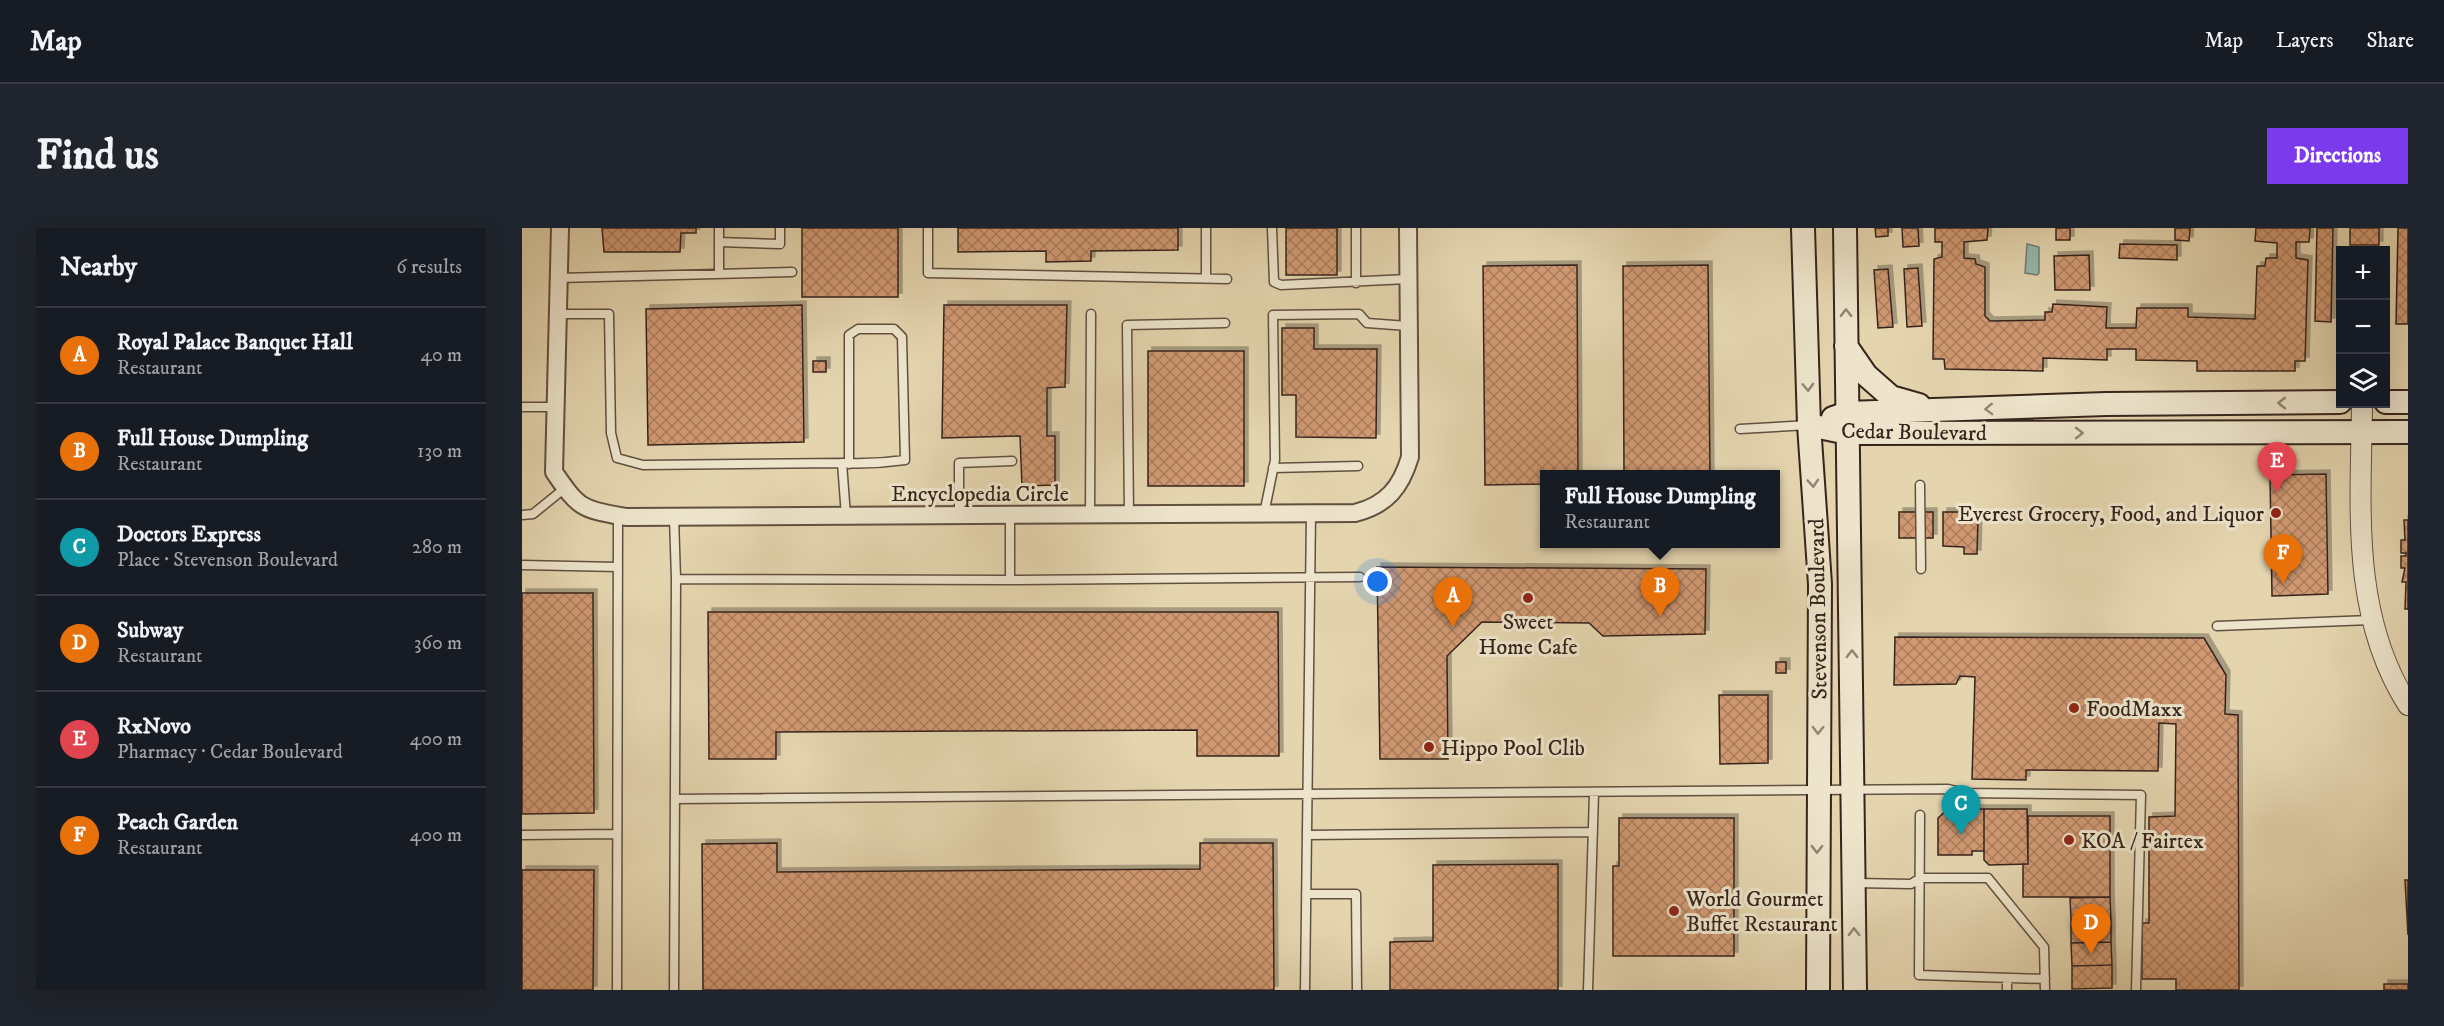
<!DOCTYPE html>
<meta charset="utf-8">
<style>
:root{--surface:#171b24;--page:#20242c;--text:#f1f3f6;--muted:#9ea1a6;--line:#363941;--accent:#7c3aed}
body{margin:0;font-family:"IM FELL DW Pica",serif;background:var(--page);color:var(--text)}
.controls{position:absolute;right:18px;top:18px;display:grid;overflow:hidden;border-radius:0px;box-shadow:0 6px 24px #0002}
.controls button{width:54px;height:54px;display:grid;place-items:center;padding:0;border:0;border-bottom:2px solid var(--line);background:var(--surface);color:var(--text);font:30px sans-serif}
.you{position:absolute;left:856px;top:354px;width:21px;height:21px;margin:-15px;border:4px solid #fff;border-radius:50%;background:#1a73e8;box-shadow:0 0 0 9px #1a73e833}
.badge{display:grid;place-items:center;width:39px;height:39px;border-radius:50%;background:var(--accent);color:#fff;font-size:20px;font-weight:700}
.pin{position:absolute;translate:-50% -50px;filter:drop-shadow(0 2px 3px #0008)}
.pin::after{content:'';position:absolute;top:32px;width:21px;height:18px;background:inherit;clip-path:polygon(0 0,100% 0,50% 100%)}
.popup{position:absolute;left:1018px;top:242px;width:240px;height:78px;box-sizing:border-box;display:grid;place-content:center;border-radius:0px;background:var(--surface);filter:drop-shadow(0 2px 4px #0005);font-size:20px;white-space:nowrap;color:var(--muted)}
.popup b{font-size:22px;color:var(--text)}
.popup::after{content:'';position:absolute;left:50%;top:100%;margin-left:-12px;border:12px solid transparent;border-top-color:var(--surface)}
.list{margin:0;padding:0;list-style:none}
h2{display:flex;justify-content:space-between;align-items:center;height:78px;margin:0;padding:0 24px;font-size:26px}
h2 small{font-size:20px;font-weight:400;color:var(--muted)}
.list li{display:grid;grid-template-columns:39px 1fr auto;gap:18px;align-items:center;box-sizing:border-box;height:96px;padding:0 24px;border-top:2px solid var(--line)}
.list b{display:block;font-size:22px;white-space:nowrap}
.list p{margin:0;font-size:20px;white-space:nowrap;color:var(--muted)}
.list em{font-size:20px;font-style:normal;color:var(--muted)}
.icon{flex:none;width:33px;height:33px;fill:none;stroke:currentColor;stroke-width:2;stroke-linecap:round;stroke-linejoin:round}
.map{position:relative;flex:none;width:1886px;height:762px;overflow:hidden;border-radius:0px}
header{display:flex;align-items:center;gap:36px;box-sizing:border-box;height:84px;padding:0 30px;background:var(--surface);border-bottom:2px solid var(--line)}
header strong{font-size:28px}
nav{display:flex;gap:33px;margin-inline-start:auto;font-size:21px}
.intro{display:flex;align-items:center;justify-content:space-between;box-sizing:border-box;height:144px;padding:0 36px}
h1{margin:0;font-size:42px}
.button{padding:15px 27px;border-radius:0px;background:var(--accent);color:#fff;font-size:21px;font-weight:700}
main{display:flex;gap:36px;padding:0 36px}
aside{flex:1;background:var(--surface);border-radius:0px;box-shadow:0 6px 24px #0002}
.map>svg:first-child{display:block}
</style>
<header>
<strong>Map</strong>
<nav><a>Map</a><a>Layers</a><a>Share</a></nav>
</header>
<div class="intro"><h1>Find us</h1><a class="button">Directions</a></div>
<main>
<aside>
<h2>Nearby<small>6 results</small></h2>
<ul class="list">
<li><span class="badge" style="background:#e8710a">A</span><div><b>Royal Palace Banquet Hall</b><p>Restaurant</p></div><em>40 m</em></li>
<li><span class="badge" style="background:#e8710a">B</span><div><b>Full House Dumpling</b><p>Restaurant</p></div><em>130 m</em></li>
<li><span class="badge" style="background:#0f9aa8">C</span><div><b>Doctors Express</b><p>Place · Stevenson Boulevard</p></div><em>280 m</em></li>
<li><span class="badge" style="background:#e8710a">D</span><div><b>Subway</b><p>Restaurant</p></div><em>360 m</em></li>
<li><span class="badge" style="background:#e0444e">E</span><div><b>RxNovo</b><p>Pharmacy · Cedar Boulevard</p></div><em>400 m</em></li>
<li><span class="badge" style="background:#e8710a">F</span><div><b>Peach Garden</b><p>Restaurant</p></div><em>400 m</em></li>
</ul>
</aside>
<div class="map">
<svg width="1886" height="762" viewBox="0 0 1886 762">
<defs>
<pattern id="building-cross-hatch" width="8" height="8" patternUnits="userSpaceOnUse" patternTransform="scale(1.5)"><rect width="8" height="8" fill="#d19972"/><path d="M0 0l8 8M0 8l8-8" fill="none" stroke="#aa7d5d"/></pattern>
<filter id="shadow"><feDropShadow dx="4" dy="-4" stdDeviation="0" flood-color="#0004"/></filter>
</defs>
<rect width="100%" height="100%" fill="#e4d5af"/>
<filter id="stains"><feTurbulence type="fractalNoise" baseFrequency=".00333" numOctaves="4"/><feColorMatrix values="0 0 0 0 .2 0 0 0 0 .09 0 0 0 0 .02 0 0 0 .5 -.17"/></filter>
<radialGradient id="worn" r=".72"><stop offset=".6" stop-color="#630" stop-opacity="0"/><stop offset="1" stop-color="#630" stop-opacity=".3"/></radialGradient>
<path fill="#95b8ae" stroke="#6f7d74" stroke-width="1.5" d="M 1505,16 L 1517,19 L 1517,45 L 1515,47 L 1503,45 Z"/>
<path fill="url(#building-cross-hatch)" stroke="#36241c" stroke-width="1.5" filter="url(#shadow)" d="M 80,0 L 174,0 L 174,5 L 159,5 L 158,24 L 82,24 Z
M 280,0 L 376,0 L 376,69 L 280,69 Z
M 436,0 L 656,0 L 656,22 L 569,23 L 569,33 L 524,34 L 524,23 L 436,24 Z
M 764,0 L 815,0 L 815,47 L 764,47 Z
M 1353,0 L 1366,0 L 1366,8 L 1354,9 Z
M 1380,0 L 1396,0 L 1397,18 L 1381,19 Z
M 1413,0 L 1466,0 L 1465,12 L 1442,14 L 1442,30 L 1453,31 L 1454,36 L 1463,39 L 1463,88 L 1468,93 L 1523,92 L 1523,84 L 1530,84 L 1531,76 L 1585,79 L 1584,100 L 1614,100 L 1615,80 L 1666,80 L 1666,89 L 1733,91 L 1735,38 L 1743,38 L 1744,30 L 1755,30 L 1755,15 L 1733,13 L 1734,0 L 1788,0 L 1787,14 L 1774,14 L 1774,30 L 1786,32 L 1783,133 L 1773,133 L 1773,143 L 1675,143 L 1675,133 L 1614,132 L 1614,121 L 1585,121 L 1585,132 L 1521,130 L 1521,143 L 1423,141 L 1422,131 L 1411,131 L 1412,31 L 1420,29 L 1420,14 L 1413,14 Z
M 1534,0 L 1548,0 L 1548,12 L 1534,12 Z
M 1653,0 L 1668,0 L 1667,13 L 1653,12 Z
M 1795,0 L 1811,0 L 1809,94 L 1793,93 Z
M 1828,0 L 1857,0 L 1857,17 L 1828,17 Z
M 1876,0 L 1886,0 L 1886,96 L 1874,96 Z
M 1598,16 L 1655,17 L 1655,32 L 1597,30 Z
M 1567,27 L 1568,62 L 1533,62 L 1532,28 Z
M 1055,37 L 1056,246 L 1022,246 L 1022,256 L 963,257 L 961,38 Z
M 1186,37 L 1188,246 L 1102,246 L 1101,38 Z
M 1396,40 L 1400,98 L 1385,99 L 1382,41 Z
M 1366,41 L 1371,99 L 1356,100 L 1352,42 Z
M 280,77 L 282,214 L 126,217 L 124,81 Z
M 422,77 L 545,77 L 543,159 L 525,160 L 525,208 L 533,208 L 533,257 L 500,258 L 498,208 L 420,210 Z
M 760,100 L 792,100 L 792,121 L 855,121 L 854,210 L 774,209 L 774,167 L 760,167 Z
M 626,123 L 722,123 L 722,258 L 626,258 Z
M 291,133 L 304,133 L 304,144 L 291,144 Z
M 1804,246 L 1806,366 L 1750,368 L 1748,247 Z
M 1377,284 L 1411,284 L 1411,310 L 1377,310 Z
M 1421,284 L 1444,284 L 1444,291 L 1456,291 L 1455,326 L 1442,326 L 1442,319 L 1421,318 Z
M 1882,292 L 1886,292 L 1886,381 L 1883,381 L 1884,354 L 1880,354 L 1883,340 L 1879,340 L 1879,328 L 1884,328 L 1884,325 L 1879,325 L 1879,312 L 1883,312 Z
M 855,339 L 1184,341 L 1183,406 L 1081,408 L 1067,395 L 960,394 L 925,428 L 926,531 L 858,531 Z
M 0,365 L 71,365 L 72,585 L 0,586 Z
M 186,384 L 756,384 L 757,528 L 675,528 L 675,502 L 254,504 L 254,531 L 187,531 Z
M 1373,409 L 1682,410 L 1704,447 L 1703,486 L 1716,487 L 1717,762 L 1654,762 L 1654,751 L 1620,751 L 1620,695 L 1627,695 L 1627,589 L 1653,588 L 1654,496 L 1637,495 L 1636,543 L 1504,542 L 1504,552 L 1450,551 L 1453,449 L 1438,448 L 1434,456 L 1372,457 Z
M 1254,434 L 1264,434 L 1264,445 L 1254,445 Z
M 1197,467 L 1246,467 L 1246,535 L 1198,536 Z
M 1426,581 L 1462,581 L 1462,623 L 1450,623 L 1450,627 L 1416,627 L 1416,590 Z
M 1462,581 L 1505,581 L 1506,636 L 1467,637 L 1462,632 Z
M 1506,588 L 1588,588 L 1588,669 L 1501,669 L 1501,636 L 1506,636 Z
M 1097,590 L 1212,590 L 1212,728 L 1091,728 L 1091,638 L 1097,638 Z
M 255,615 L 255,644 L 678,641 L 678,615 L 751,615 L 752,762 L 181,762 L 180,616 Z
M 1036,636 L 1036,762 L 868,762 L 868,714 L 911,713 L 911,637 Z
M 0,642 L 72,642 L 71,762 L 0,762 Z
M 1883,652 L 1886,652 L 1886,707 Z
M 1588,669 L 1589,692 L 1549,692 L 1548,670 Z
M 1549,692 L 1589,692 L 1589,714 L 1549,715 Z
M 1589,714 L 1590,737 L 1550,738 L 1549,715 Z
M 1590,737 L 1590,760 L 1550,761 L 1550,738 Z
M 1862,756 L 1886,756 L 1886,762 L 1862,762 Z"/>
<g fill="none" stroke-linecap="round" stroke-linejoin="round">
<defs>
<path id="service" d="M 197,0 L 197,46
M 406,0 L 406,45 L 705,51
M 750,0 L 752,54 L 759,57 L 886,51
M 197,14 L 258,16 L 258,0
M 37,50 L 270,44
M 684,50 L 684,0
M 834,55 L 834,0
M 36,86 L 87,86 L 89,205 L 95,230 L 121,237 L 320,235 L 324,288
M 0,179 L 34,179
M 1218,201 L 1287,197
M 320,235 C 341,236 362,235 383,232 L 380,109 L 372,101 L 336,101 L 327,107 L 327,236
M 751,240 L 836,238
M 1398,257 L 1399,341
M 742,286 L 753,232 L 751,87 L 837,86 L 845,95 L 886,98
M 0,287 L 11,286 L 43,260
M 437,287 L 437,235 L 490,233
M 568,287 L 569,86
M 607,287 L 605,97 L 703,95
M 152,289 L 154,351
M 0,337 L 96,339
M 488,352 L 838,349
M 1695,398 L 1849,392
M 153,571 L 1426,561 L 1443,565 L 1619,567 L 1614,762
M 1398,587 L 1397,747 L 1523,751
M 0,607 L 95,606
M 785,607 L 1071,604
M 1333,655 L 1389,656 L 1398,650 L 1466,650 L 1522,719 L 1523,762
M 784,666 L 834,666 L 835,762
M 95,762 L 96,288
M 152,762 L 154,351 L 488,352 L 488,287
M 783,762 L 789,286
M 1066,762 L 1072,565
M 1485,762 L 1485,750"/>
<path id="minor" d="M 38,0 L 32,244 C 58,282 60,281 104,289 L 833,285 C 865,277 879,259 888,229 L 886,0"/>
<path id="tertiary" d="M 1840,176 C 1839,278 1828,386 1886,477"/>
<path id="secondary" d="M 1281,0 L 1287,197 L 1298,356 L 1296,762
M 1323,0 L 1333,762
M 1324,118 L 1344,147 L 1369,169 L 1397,177
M 1864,174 L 1886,174
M 1311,190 L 1325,185 L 1584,176 L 1818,174
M 1287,197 L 1326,205 L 1886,204"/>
</defs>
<use href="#service" stroke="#625041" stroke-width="11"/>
<use href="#minor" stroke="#625041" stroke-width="20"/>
<use href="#tertiary" stroke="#625041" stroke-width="22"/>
<use href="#secondary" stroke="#36241c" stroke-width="26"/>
<use href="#service" stroke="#ede4cb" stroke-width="8"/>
<use href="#minor" stroke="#ede4cb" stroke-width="16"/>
<use href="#tertiary" stroke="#ede4cb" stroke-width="20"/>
<use href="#secondary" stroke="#ede4cb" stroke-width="22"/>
</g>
<defs><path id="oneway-chevron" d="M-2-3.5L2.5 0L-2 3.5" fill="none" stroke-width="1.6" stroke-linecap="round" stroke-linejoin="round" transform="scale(1.5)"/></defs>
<g stroke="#928474">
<use href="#oneway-chevron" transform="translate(1324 85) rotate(-91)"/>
<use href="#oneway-chevron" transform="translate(1286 159) rotate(88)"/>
<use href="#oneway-chevron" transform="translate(1760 175) rotate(180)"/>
<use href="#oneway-chevron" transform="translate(1467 181) rotate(178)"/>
<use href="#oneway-chevron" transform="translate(1557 205)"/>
<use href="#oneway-chevron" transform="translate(1291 255) rotate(86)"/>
<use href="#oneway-chevron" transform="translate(1330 426) rotate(-90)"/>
<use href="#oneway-chevron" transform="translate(1296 502) rotate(91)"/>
<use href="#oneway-chevron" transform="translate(1295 621) rotate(90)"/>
<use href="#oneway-chevron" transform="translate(1332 704) rotate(-91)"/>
</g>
<g fill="#8f2418" stroke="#ede4cb" stroke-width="2">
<circle cx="1754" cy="285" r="6"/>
<circle cx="1006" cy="370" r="6"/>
<circle cx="1552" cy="480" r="6"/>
<circle cx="907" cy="519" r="6"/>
<circle cx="1547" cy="612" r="6"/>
<circle cx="1152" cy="683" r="6"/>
</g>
<g text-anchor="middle" stroke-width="6" stroke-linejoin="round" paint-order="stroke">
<g font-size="22" fill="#36241c" stroke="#ede4cb">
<text transform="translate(1392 203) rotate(1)" y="8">Cedar Boulevard</text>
<text x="458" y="273">Encyclopedia Circle</text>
<text transform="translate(1295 381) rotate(-91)" y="8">Stevenson Boulevard</text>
</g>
<g font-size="22" fill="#36241c" stroke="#ede4cb" text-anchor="start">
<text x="1742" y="293" text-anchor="end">Everest Grocery, Food, and Liquor</text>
<text x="1006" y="401" text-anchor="middle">Sweet<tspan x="1006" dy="25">Home Cafe</tspan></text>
<text x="1564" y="488">FoodMaxx</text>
<text x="919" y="527">Hippo Pool Clib</text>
<text x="1559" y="620">KOA / Fairtex</text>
<text x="1164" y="678">World Gourmet<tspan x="1164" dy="25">Buffet Restaurant</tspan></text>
</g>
</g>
<rect width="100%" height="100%" filter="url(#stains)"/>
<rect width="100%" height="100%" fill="url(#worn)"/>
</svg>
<div class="controls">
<button>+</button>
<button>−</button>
<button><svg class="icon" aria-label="layers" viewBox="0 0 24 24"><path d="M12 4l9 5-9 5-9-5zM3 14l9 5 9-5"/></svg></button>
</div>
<div class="you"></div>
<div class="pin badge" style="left:931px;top:399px;background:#e8710a">A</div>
<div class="pin badge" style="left:1138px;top:389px;background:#e8710a">B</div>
<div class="popup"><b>Full House Dumpling</b>Restaurant</div>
<div class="pin badge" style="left:1439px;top:607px;background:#0f9aa8">C</div>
<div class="pin badge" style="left:1569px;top:726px;background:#e8710a">D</div>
<div class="pin badge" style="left:1755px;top:264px;background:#e0444e">E</div>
<div class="pin badge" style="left:1761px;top:356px;background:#e8710a">F</div>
</div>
</main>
